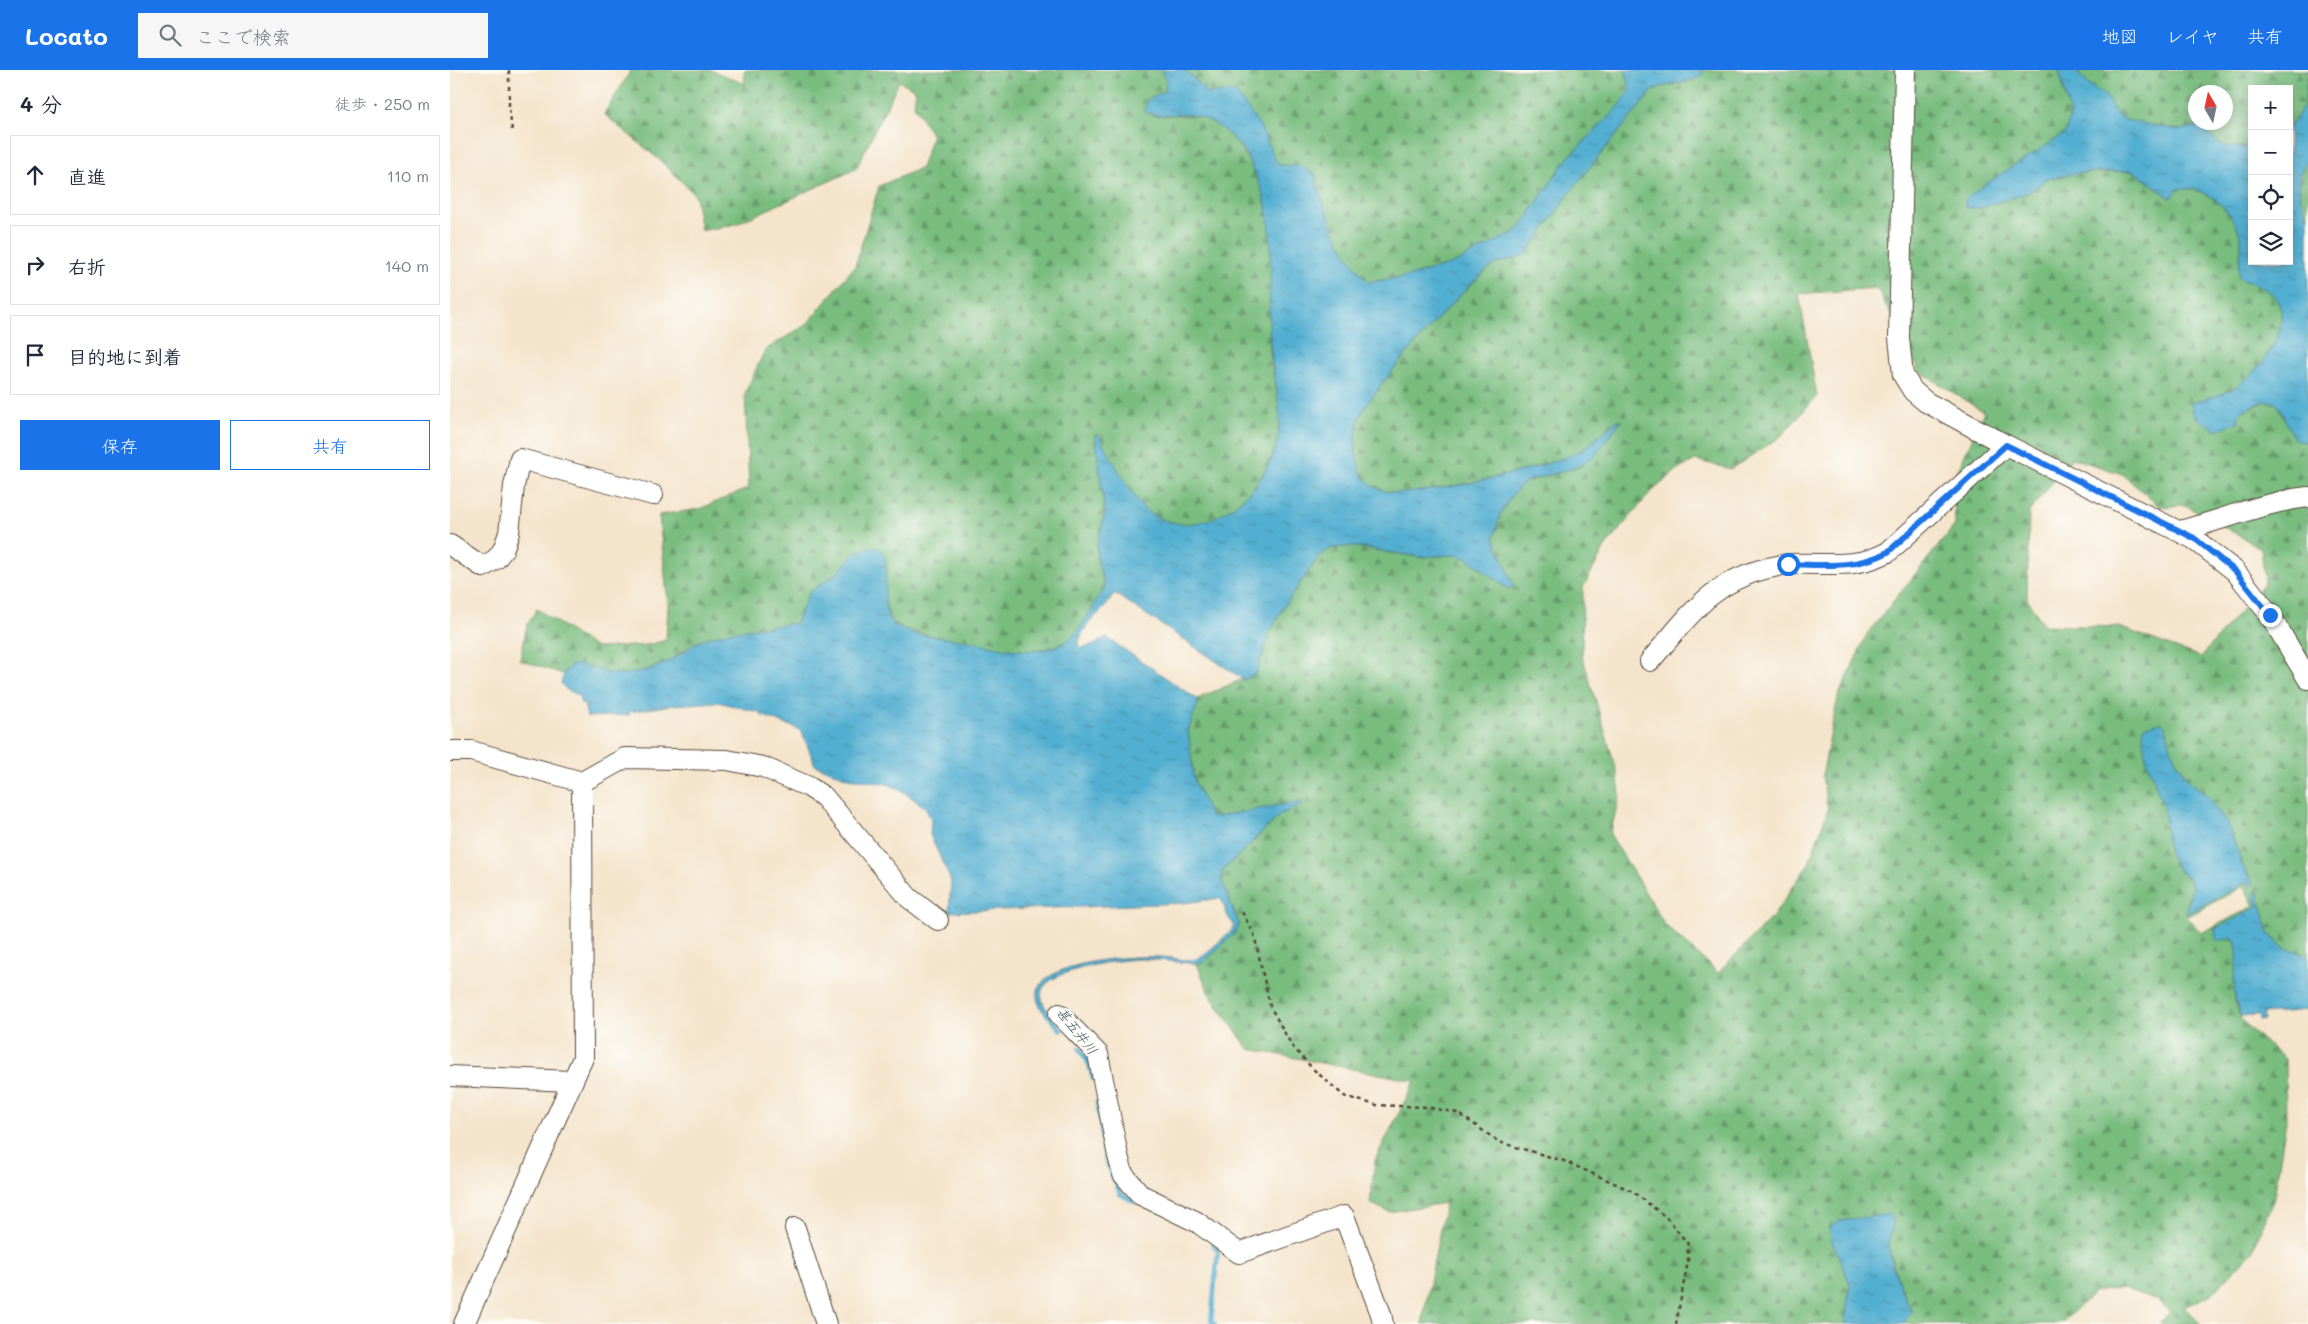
<!DOCTYPE html>
<html lang="ja">
<meta charset="utf-8">
<style>
:root{--surface:#fff;--page:#f6f6f7;--text:#1f2937;--muted:#747a83;--line:#e0e1e3;--accent:#1a73e8}
body{margin:0;font-family:Mali,"Klee One",sans-serif;background:var(--page);color:var(--text)}
.controls{position:absolute;right:15px;top:15px;display:grid;overflow:hidden;border-radius:0px;box-shadow:0 2px 12px #0003}
.controls button{width:45px;height:45px;display:grid;place-items:center;padding:0;border:0;border-bottom:1px solid var(--line);background:var(--surface);color:var(--text);font:25px sans-serif}
.compass{position:absolute;left:1738px;top:15px;width:45px;height:45px;border-radius:50%;background:var(--surface);box-shadow:0 2px 12px #0003;rotate:351deg}
.stop{position:absolute;width:15px;height:15px;margin:-11px;border:4px solid #1a73e8;border-radius:50%;background:#fff}
.stop.end{background:#1a73e8;border-color:#fff;box-shadow:0 1px 5px #0008}
.list{margin:0;padding:0;list-style:none}
h2{display:flex;justify-content:space-between;align-items:center;height:65px;margin:0;padding:0 20px;font-size:21px}
h2 small{font-size:16px;font-weight:400;color:var(--muted)}
.list li{display:grid;grid-template-columns:32px 1fr auto;gap:15px;align-items:center;box-sizing:border-box;height:80px;margin:0 10px 10px;padding:0 10px;border:1px solid var(--line);border-radius:0px}
.list b{display:block;font-size:19px;white-space:nowrap}
.list em{font-size:16px;font-style:normal;color:var(--muted)}
.actions{display:flex;gap:10px;padding:15px 20px}
.actions a{flex:1;padding:11px 0;border:1px solid var(--accent);border-radius:0px;text-align:center;font-size:18px;color:var(--accent)}
.actions .main{background:var(--accent);color:#fff}
.icon{flex:none;width:28px;height:28px;fill:none;stroke:currentColor;stroke-width:2;stroke-linecap:round;stroke-linejoin:round}
.map{position:relative;flex:none;width:1858px;height:1254px;overflow:hidden}
header{display:flex;align-items:center;gap:30px;box-sizing:border-box;height:70px;padding:0 25px;background:var(--accent);color:#fff}
header strong{font-size:24px}
nav{display:flex;gap:28px;margin-inline-start:auto;font-size:18px}
.search{width:350px;height:45px;background:var(--page);display:flex;align-items:center;gap:12px;box-sizing:border-box;padding:0 18px;border-radius:0px;color:var(--muted);font-size:19px}
main{display:flex}
aside{flex:1;background:var(--surface)}
.map>svg:first-child{display:block}
</style>
<header>
<strong>Locato</strong>
<div class="search"><svg class="icon" aria-label="search" viewBox="0 0 24 24"><circle cx="10" cy="10" r="6"/><path d="M15 15l6 6"/></svg>ここで検索</div>
<nav><a>地図</a><a>レイヤ</a><a>共有</a></nav>
</header>
<main>
<aside>
<h2>4 分<small>徒歩 · 250 m</small></h2>
<ul class="list">
<li><svg class="icon" aria-label="ahead" viewBox="0 0 24 24"><path d="M12 20V5M6 11l6-6 6 6"/></svg><div><b>直進</b></div><em>110 m</em></li>
<li><svg class="icon" aria-label="right" viewBox="0 0 24 24"><path d="M7 20v-9h11M14 6l5 5-5 5"/></svg><div><b>右折</b></div><em>140 m</em></li>
<li><svg class="icon" aria-label="arrive" viewBox="0 0 24 24"><path d="M6 21V4h12l-3 4 3 4H6"/></svg><div><b>目的地に到着</b></div></li>
</ul>
<div class="actions"><a class="main">保存</a><a>共有</a></div>
</aside>
<div class="map">
<svg width="1858" height="1254" viewBox="0 0 1858 1254">
<defs>
<pattern id="forest-firs" width="22" height="20" patternUnits="userSpaceOnUse" patternTransform="scale(1.25)"><rect width="22" height="20" fill="#78bc7e"/><path d="M5 1l3.5 6h-7zM16 11l3.5 6h-7z" fill="#649967"/></pattern>
<pattern id="water-ripples" width="26" height="14" patternUnits="userSpaceOnUse" patternTransform="scale(1.25)"><rect width="26" height="14" fill="#53afd1"/><path d="M2 4q2-2 4 0t4 0M15 11q2-2 4 0t4 0" fill="none" stroke="#468fa9"/></pattern>
</defs>
<rect width="100%" height="100%" fill="#fdfcf7"/>
<filter id="ink" filterUnits="userSpaceOnUse"><feTurbulence type="fractalNoise" baseFrequency=".02" numOctaves="2"/><feDisplacementMap in="SourceGraphic" scale="10" xChannelSelector="R" yChannelSelector="G"/><feConvolveMatrix kernelMatrix="1 2 1 2 8 2 1 2 1" color-interpolation-filters="sRGB"/></filter>
<filter id="wash" filterUnits="userSpaceOnUse"><feTurbulence type="fractalNoise" baseFrequency=".0096" numOctaves="4" result="noise"/><feDisplacementMap in="SourceGraphic" scale="20" xChannelSelector="R" yChannelSelector="G"/><feGaussianBlur stdDeviation="1.12" result="paint"/><feColorMatrix in="noise" values="0 0 0 0 0 0 0 0 0 0 0 0 0 0 0 0 0 1.4 0 .05"/><feComposite in="paint" operator="in"/></filter>
<g filter="url(#wash)">
<rect width="100%" height="100%" fill="#f4e4cb"/>
<path fill="url(#forest-firs)" stroke="#5a734e" fill-rule="evenodd" d="M 181,0 L 261,0 L 295,14 L 294,0 L 712,0 L 716,10 L 715,21 L 698,29 L 701,45 C 723,45 751,42 770,56 C 784,66 795,83 802,98 C 806,107 812,116 814,125 C 827,176 819,228 820,280 C 822,312 837,345 826,377 C 810,426 750,479 699,443 C 685,433 656,382 645,365 L 655,443 L 647,475 L 647,488 L 655,518 C 643,534 637,556 621,568 C 610,577 593,580 578,581 C 562,581 453,563 445,555 C 430,539 435,509 435,489 L 403,485 L 388,502 L 359,523 L 347,553 L 260,567 L 242,574 L 218,592 L 187,603 L 172,605 L 154,602 L 142,596 L 120,596 L 113,604 L 70,590 L 77,555 L 87,539 L 146,578 L 198,575 L 216,570 L 218,536 L 209,445 L 249,439 L 299,418 L 295,323 L 315,280 L 357,254 L 405,196 L 429,116 L 471,98 L 482,66 L 464,35 L 466,20 L 449,11 L 406,99 L 286,154 L 251,161 L 245,125 L 213,93 L 154,44 Z
M 735,0 L 1175,0 L 1180,19 L 1172,33 L 1116,90 L 1068,160 L 1003,194 L 955,207 L 917,212 C 891,183 874,141 865,104 L 850,96 L 828,95 L 819,76 Z
M 1252,0 L 1609,0 L 1620,44 L 1616,62 L 1591,80 L 1530,138 L 1578,123 L 1596,109 L 1629,103 L 1683,101 L 1720,128 L 1728,119 C 1757,115 1786,143 1791,170 C 1793,183 1786,196 1790,209 C 1802,213 1818,217 1826,229 C 1847,259 1805,309 1778,321 C 1767,327 1753,329 1742,333 L 1789,343 L 1819,330 C 1832,336 1828,338 1834,348 C 1839,357 1851,364 1858,373 L 1858,886 L 1834,878 L 1819,864 L 1808,822 L 1805,823 L 1807,837 L 1776,867 L 1782,867 C 1797,887 1775,921 1790,946 C 1798,960 1822,978 1835,989 L 1836,1051 L 1824,1128 L 1802,1182 L 1762,1224 L 1734,1237 L 1751,1254 L 1710,1254 L 1720,1242 L 1707,1230 L 1673,1218 L 1645,1222 L 1612,1252 L 1604,1254 L 1455,1254 L 1457,1246 L 1462,1241 C 1452,1221 1442,1198 1439,1175 C 1439,1167 1443,1157 1443,1148 L 1382,1171 L 1400,1214 L 1395,1254 L 972,1254 L 995,1133 L 939,1142 L 920,1133 L 925,1090 L 965,1011 L 799,979 L 761,927 L 747,894 L 754,892 L 787,861 L 789,854 L 772,811 L 772,802 L 831,744 L 852,735 L 851,732 C 821,735 792,745 761,747 L 744,710 L 738,661 L 748,633 L 747,629 L 806,603 L 820,562 L 833,538 L 869,486 L 880,479 L 901,476 L 970,487 L 1004,485 L 1017,488 L 1058,519 L 1064,516 L 1044,468 L 1050,445 L 1061,426 L 1075,412 L 1130,396 L 1146,384 L 1171,350 L 1168,350 C 1153,362 1141,376 1123,384 C 1094,398 962,430 935,421 C 930,419 921,416 918,412 C 903,399 904,364 910,347 C 920,321 1018,212 1042,196 C 1053,189 1066,191 1077,183 L 1127,113 L 1204,19 C 1218,14 1244,12 1253,5 ZM 1427,218 L 1469,301 L 1534,342 L 1504,409 L 1505,455 L 1417,564 L 1388,627 L 1372,706 L 1378,739 L 1359,793 L 1324,845 L 1268,903 L 1215,855 L 1160,764 L 1170,725 L 1167,702 L 1132,585 L 1133,518 L 1155,477 L 1200,423 L 1226,401 L 1245,390 L 1281,399 L 1330,367 L 1367,326 L 1349,224 ZM 1622,388 L 1672,404 L 1710,437 L 1735,435 L 1811,478 L 1815,512 L 1751,587 L 1669,557 L 1594,555 L 1577,529 L 1579,442 ZM 1716,657 L 1721,682 L 1737,708 L 1756,725 L 1777,753 L 1792,794 L 1803,814 L 1797,811 L 1737,844 L 1742,817 L 1739,809 C 1712,793 1721,762 1713,736 C 1708,719 1701,702 1695,685 ZM 1794,816 L 1804,836 L 1751,863 L 1737,847 Z
M 1625,0 L 1858,0 L 1854,36 L 1841,56 L 1839,58 L 1839,19 L 1802,19 L 1802,77 C 1774,78 1769,77 1751,56 L 1728,60 L 1676,50 L 1667,45 L 1656,26 L 1639,15 ZM 1746,22 L 1776,22 L 1776,52 L 1746,52 Z
M 1858,89 L 1858,148 C 1846,128 1847,109 1858,89 Z"/>
<path fill="url(#water-ripples)" stroke="#476c78" d="M 712,0 L 735,0 L 758,23 L 785,22 L 809,54 L 828,95 L 850,96 L 865,104 C 874,141 891,183 918,212 L 955,207 L 1003,194 L 1068,160 L 1116,90 L 1172,33 L 1180,19 L 1175,0 L 1252,0 L 1253,5 C 1244,12 1218,14 1204,19 L 1127,113 L 1077,183 C 1066,191 1053,189 1042,196 C 1018,212 920,321 910,347 C 904,364 903,399 918,412 C 921,416 930,419 935,421 C 962,430 1095,398 1123,384 C 1141,376 1153,362 1168,350 L 1171,350 L 1146,384 L 1130,396 L 1075,412 L 1061,426 L 1050,445 L 1044,468 L 1064,516 L 1059,519 L 1017,488 L 1004,485 L 970,487 L 901,476 L 880,479 L 869,486 L 833,538 L 820,562 L 806,603 L 794,610 L 664,523 C 662,526 659,533 656,536 C 644,547 631,559 628,576 L 631,578 L 644,575 L 656,567 L 747,629 L 748,633 L 738,661 L 744,710 L 761,747 C 792,744 821,735 852,732 L 852,735 L 831,744 L 772,801 L 772,811 L 789,854 L 787,861 L 754,892 L 747,894 C 729,892 711,890 693,889 C 672,889 600,899 592,920 C 589,929 596,938 600,945 L 597,947 C 592,940 586,933 587,923 C 593,890 686,885 712,887 C 722,887 733,891 743,890 C 752,889 774,867 782,860 L 784,855 L 778,847 L 771,828 L 734,833 L 499,842 L 501,811 L 480,765 L 481,749 L 475,737 L 449,719 L 437,714 L 398,708 L 365,695 L 352,662 L 346,658 L 311,645 L 312,643 L 268,632 L 222,635 L 179,642 L 179,645 L 137,647 L 134,634 L 131,634 L 129,626 L 116,619 L 111,614 C 117,583 136,597 155,602 C 165,605 175,605 185,603 C 195,601 208,597 217,592 C 233,584 243,572 260,567 C 287,559 318,557 346,553 L 359,523 L 388,502 L 403,485 L 414,479 L 428,477 C 444,490 430,527 438,546 C 439,549 445,556 448,557 C 466,566 491,567 511,570 C 541,574 574,587 604,577 C 632,568 639,539 655,518 L 647,488 L 647,475 L 655,443 L 645,365 L 648,364 C 659,382 684,433 699,443 C 752,476 811,427 826,376 C 835,345 824,313 821,283 C 814,221 833,163 805,104 C 801,96 798,87 793,80 C 779,63 764,49 741,45 C 726,42 707,50 694,40 L 698,29 L 715,21 L 716,10 Z
M 1609,0 L 1625,0 L 1639,15 L 1656,26 L 1667,45 L 1676,50 L 1728,60 L 1751,56 C 1769,77 1774,78 1802,77 L 1802,191 L 1839,191 L 1839,58 L 1854,36 L 1858,0 L 1858,89 L 1849,106 L 1850,125 L 1858,148 L 1858,373 L 1844,369 C 1825,332 1833,320 1789,343 L 1788,352 L 1766,360 L 1744,346 L 1741,333 C 1753,329 1767,327 1778,321 C 1805,309 1846,259 1826,229 C 1818,217 1802,213 1790,209 C 1786,196 1793,183 1791,170 C 1786,143 1757,114 1728,119 L 1721,128 L 1683,101 L 1629,103 L 1596,109 L 1578,123 L 1530,138 L 1515,138 L 1515,130 C 1546,104 1583,86 1616,62 L 1620,44 Z
M 1711,652 L 1716,657 L 1722,682 L 1736,708 L 1756,725 L 1777,753 L 1792,794 L 1803,814 L 1800,816 L 1797,812 L 1736,844 L 1742,817 L 1739,809 C 1729,803 1724,794 1719,782 C 1714,768 1717,751 1713,737 C 1706,710 1689,685 1694,656 Z
M 1808,822 L 1819,864 L 1834,878 L 1858,886 L 1858,940 L 1813,944 L 1814,950 L 1809,951 L 1808,945 L 1790,946 C 1786,935 1784,924 1784,912 C 1784,896 1793,881 1782,867 L 1769,871 L 1766,869 L 1765,859 L 1807,837 L 1804,823 Z
M 1440,1144 C 1447,1155 1439,1163 1439,1174 C 1440,1197 1452,1222 1462,1242 L 1457,1246 L 1455,1254 L 1395,1254 L 1400,1214 L 1382,1171 L 1380,1164 L 1381,1156 L 1389,1151 Z"/>
<g fill="none" stroke-linecap="round" stroke-linejoin="round">
<path stroke="#53afd1" stroke-width="4.5" d="M 595,941 L 611,960
M 629,978 L 639,994 L 643,1009
M 647,1032 L 655,1088 L 670,1124 L 687,1133
M 763,1174 L 768,1181 L 761,1252 L 765,1254"/>
</g>
</g>
<g filter="url(#ink)">
<g fill="none" stroke-linecap="round" stroke-linejoin="round">
<defs>
<path id="minor" d="M 1455,0 L 1449,268 L 1453,305 L 1463,321 L 1476,332 L 1556,375 L 1744,469 L 1785,501 L 1820,545 L 1858,609
M 1730,461 C 1773,450 1814,432 1858,427
M 0,475 L 33,497 L 46,489 L 53,480 L 59,463 L 64,416 L 70,389 L 203,425
M 1200,591 C 1238,548 1259,512 1318,498 C 1325,497 1333,494 1340,494 C 1376,492 1404,500 1438,482 L 1556,375
M 0,681 L 21,681 L 132,712 L 175,688 L 277,690 L 313,697 L 359,717 L 374,727 L 459,828 L 488,850
M 609,944 L 648,984 L 668,1086 L 673,1104 L 691,1125 L 747,1152 L 789,1183 L 894,1146 L 931,1244 L 933,1254
M 0,1006 L 122,1011
M 345,1158 L 376,1254
M 14,1254 L 133,988 L 132,712"/>
</defs>
<use href="#minor" stroke="#574638" stroke-width="22"/>
<path stroke="#574638" stroke-width="2.5" stroke-dasharray="4 4" stroke-linecap="butt" d="M 59,0 L 59,38 L 62,60
M 792,842 L 804,864 L 820,936 L 842,976 L 862,998 L 894,1026 L 926,1035 L 976,1037 L 1008,1043 L 1049,1072 L 1114,1091 L 1182,1121 L 1217,1148 L 1238,1174 L 1238,1191 L 1226,1254"/>
<use href="#minor" stroke="#fff" stroke-width="20"/>
</g>
</g>
<g fill="none" stroke-linecap="round" stroke-linejoin="round" filter="url(#ink)">
<path stroke="#1a73e8" stroke-width="6" d="M 1338,494 C 1373,495 1406,499 1438,482 L 1556,375 L 1744,468 L 1785,501 L 1820,545"/>
</g>
<g text-anchor="middle" stroke-width="4" stroke-linejoin="round" paint-order="stroke">
<g font-size="14" font-style="italic" fill="#455f66" stroke="#fdfcf7">
<text transform="translate(627 961) rotate(52)" y="5">甚五井川</text>
</g>
</g>
</svg>
<div class="controls">
<button>+</button>
<button>−</button>
<button><svg class="icon" aria-label="locate" viewBox="0 0 24 24"><circle cx="12" cy="12" r="6"/><path d="M12 2v4M12 18v4M2 12h4M18 12h4"/></svg></button>
<button><svg class="icon" aria-label="layers" viewBox="0 0 24 24"><path d="M12 4l9 5-9 5-9-5zM3 14l9 5 9-5"/></svg></button>
</div>
<svg class="compass" viewBox="-18 -18 36 36"><path d="M0-13l5 13h-10z" fill="#e53935"/><path d="M0 13l5-13h-10z" fill="#747a83"/></svg>
<div class="stop" style="left:1338px;top:494px"></div>
<div class="stop end" style="left:1820px;top:545px"></div>
</div>
</main>
